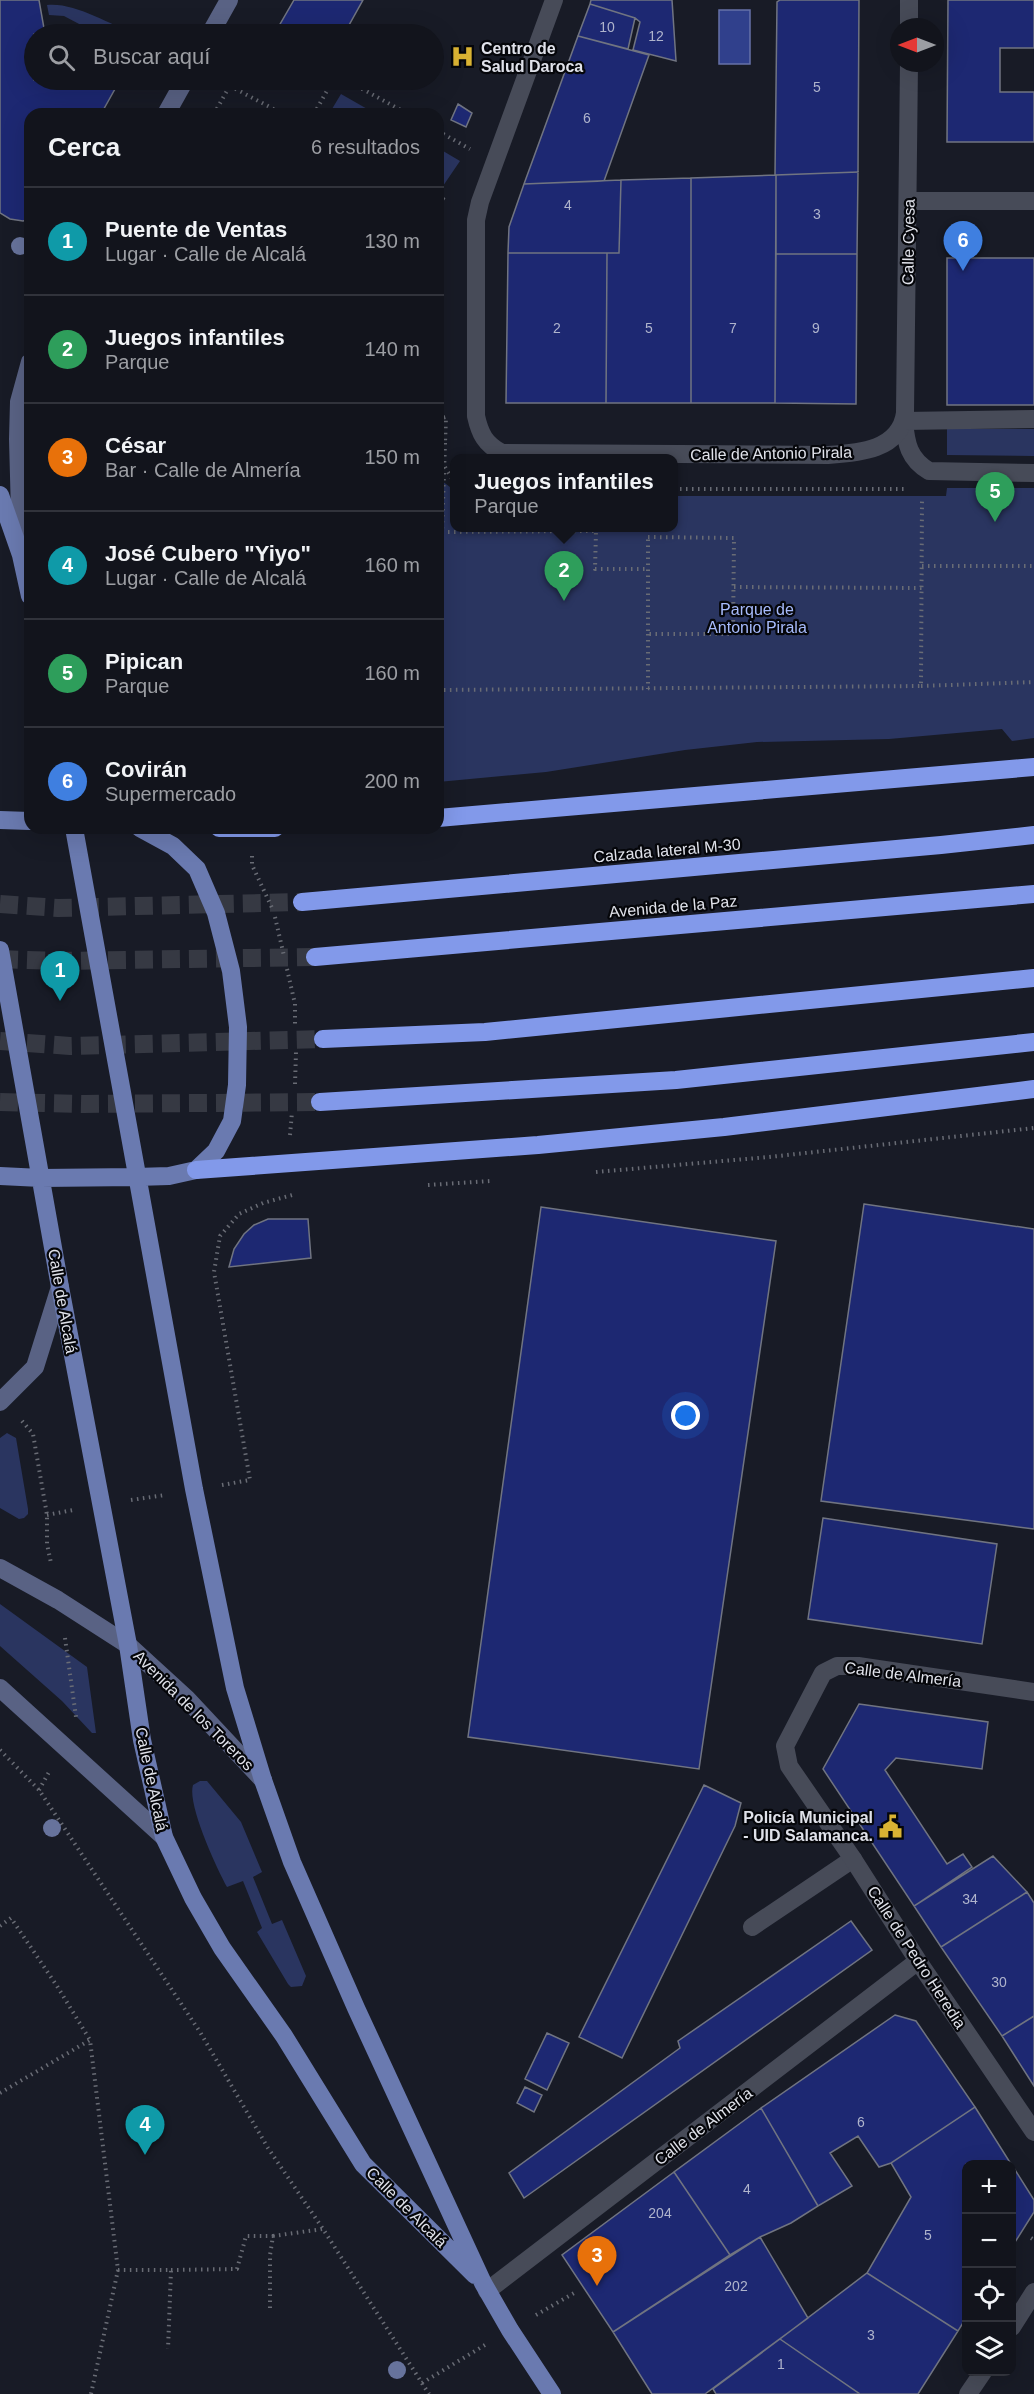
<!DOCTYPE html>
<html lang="es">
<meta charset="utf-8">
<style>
:root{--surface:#12141c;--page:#1b1d25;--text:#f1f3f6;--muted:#9c9ea3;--line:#31333b;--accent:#7c3aed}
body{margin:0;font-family:Helvetica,sans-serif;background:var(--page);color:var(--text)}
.controls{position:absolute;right:18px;bottom:18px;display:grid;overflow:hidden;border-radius:12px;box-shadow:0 6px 24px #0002}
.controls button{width:54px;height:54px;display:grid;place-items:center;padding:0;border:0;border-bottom:2px solid var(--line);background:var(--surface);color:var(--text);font:30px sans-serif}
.compass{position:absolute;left:890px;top:18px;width:54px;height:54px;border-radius:50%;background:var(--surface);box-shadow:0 6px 24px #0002;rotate:270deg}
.you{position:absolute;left:686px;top:1416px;width:21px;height:21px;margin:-15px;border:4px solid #fff;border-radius:50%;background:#1a73e8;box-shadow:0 0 0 9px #1a73e833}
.badge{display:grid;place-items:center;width:39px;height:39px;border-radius:50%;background:var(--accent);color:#fff;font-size:20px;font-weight:700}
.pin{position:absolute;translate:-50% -50px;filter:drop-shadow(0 2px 3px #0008)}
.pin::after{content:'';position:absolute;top:32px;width:21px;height:18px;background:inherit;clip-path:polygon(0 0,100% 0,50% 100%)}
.popup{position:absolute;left:450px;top:454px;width:228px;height:78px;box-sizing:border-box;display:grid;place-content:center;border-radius:12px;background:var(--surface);filter:drop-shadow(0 2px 4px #0005);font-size:20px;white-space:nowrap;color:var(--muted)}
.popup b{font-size:22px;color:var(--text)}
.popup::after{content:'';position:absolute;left:50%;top:100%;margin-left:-12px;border:12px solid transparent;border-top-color:var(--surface)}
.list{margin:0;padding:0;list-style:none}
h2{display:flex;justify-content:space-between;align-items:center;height:78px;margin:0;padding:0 24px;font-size:26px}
h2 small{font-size:20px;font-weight:400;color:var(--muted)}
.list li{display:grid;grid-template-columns:39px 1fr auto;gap:18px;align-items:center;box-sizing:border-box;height:108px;padding:0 24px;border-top:2px solid var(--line)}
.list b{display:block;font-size:22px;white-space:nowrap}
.list p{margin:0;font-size:20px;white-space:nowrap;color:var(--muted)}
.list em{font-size:20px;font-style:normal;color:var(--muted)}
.icon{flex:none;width:33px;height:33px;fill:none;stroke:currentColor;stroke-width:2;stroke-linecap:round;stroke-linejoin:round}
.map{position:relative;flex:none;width:1034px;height:2394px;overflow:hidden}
.search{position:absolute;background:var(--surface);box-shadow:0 6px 24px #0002;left:24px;top:24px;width:420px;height:66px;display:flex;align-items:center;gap:15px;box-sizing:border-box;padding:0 21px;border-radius:33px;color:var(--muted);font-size:22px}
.panel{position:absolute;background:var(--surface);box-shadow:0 6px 24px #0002;left:24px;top:108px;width:420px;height:726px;border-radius:18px}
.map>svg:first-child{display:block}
</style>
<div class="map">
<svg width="1034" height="2394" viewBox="0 0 1034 2394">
<rect width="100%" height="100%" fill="#181b26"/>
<path fill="#2a3560" d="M 47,5 C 74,2 110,24 134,34 L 98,34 L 64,16 L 49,15 Z
M 341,94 L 376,114 L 339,114 L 332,109 Z
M 438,148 L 460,161 L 443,186 L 438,183 Z
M 947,429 L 1034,429 L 1034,456 L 947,455 Z
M 438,478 L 454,490 L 454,528 L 674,528 L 674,496 L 946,496 L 947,488 L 1034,488 L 1034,738 L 1012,741 L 1002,729 L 889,739 L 757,742 L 685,750 L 546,772 L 438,782 Z
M 7,1433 L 16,1438 L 28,1509 L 28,1514 L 24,1518 L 19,1519 L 0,1508 L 0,1438 Z
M 0,1604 L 87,1667 L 96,1733 L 92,1733 L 62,1701 L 0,1646 Z
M 200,1781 L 207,1781 L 241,1822 L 262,1872 L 253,1877 L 272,1924 L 282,1920 L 306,1976 L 302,1986 L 291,1987 L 288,1984 L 257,1932 L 262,1928 L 243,1881 L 227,1887 C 216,1867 187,1804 193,1785 Z"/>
<path fill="#30408c" stroke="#6571a8" stroke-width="1.5" d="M 719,10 L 750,10 L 750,64 L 719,64 Z"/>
<path fill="#1d2872" stroke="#707481" stroke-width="1.5" d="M 0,0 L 39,0 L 45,34 L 34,34 L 34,80 L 120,80 L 101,114 L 30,114 L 30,219 L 23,221 L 10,219 L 0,213 Z
M 294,0 L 363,0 L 344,34 L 295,34 L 279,26 Z
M 591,0 L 672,0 L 676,61 L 633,50 L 640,22 L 635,18 L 590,4 Z
M 780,0 L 859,0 L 858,172 L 775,175 L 777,2 Z
M 948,0 L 1034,0 L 1034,48 L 1000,48 L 1000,92 L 1034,92 L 1034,142 L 947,142 Z
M 590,4 L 635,18 L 628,49 L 578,36 Z
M 578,36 L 649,55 L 604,181 L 524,184 Z
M 458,104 L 472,113 L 466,127 L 451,120 Z
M 858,172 L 857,254 L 776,254 L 776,175 Z
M 776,175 L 775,403 L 691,403 L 691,178 Z
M 691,178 L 691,403 L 606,403 L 607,253 L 619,253 L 621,180 Z
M 621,180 L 619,253 L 508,253 L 509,227 L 524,184 Z
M 508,253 L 607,253 L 606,403 L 506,403 Z
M 776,254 L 857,254 L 856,404 L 775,403 Z
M 947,258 L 1034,258 L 1034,405 L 947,405 Z
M 864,1204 L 1034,1229 L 1034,1529 L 821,1501 Z
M 541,1207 L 776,1241 L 699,1769 L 468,1737 Z
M 268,1219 L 308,1219 L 311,1258 L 229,1267 L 234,1249 L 244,1234 L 254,1225 Z
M 823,1518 L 997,1544 L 982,1644 L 808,1619 Z
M 859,1704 L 988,1722 L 982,1769 L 896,1758 L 885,1770 L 947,1864 L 963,1854 L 972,1867 L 914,1906 L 823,1769 Z
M 704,1785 L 741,1803 L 735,1826 L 622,2058 L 579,2037 Z
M 993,1856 L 1027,1892 L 941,1947 L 914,1906 Z
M 1027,1892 L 1034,1903 L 1034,2016 L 1002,2036 L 941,1947 Z
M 851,1921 L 872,1950 L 524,2198 L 509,2173 L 680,2048 L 678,2041 Z
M 895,2015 L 916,2021 L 975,2107 L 891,2163 L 879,2167 L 858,2136 L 830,2153 L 852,2186 L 818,2206 L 761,2108 Z
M 1034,2016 L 1034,2086 L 1002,2036 Z
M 547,2033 L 569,2043 L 547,2090 L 525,2079 Z
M 525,2087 L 542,2095 L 534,2112 L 517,2103 Z
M 975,2107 L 1011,2164 L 966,2164 L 966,2318 L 958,2331 L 867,2273 L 911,2197 L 891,2163 Z
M 761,2108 L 818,2206 L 791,2223 L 760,2237 L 730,2255 L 674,2172 Z
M 1012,2165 L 1034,2200 L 1034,2212 L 1012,2247 Z
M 674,2172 L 730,2255 L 613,2332 L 562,2255 Z
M 760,2237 L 808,2318 L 705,2394 L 652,2394 L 613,2332 Z
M 867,2273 L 958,2331 L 918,2394 L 860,2394 L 780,2339 Z
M 780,2339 L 860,2394 L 716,2394 L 713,2389 Z"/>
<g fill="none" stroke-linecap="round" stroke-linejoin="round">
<path stroke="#363943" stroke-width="18" stroke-dasharray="18 9" stroke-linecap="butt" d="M 0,904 L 58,908 L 302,902
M 0,959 L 57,961 L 315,957
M 0,1041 L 70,1046 L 323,1039
M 0,1102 L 84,1104 L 320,1102"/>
<path stroke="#696c75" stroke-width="4" stroke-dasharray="1.5 4.5" stroke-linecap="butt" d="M 258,34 L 260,32 L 265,34
M 346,80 L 408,114
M 230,86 L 283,114
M 214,114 L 233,80
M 314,114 L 333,80
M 438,131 L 470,149
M 438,196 L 448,202
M 438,419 L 446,417 L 445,443 L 438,445
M 445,443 L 439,623 L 439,690 L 921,686 L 922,499
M 445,467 L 454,482
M 674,489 L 904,489
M 442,532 L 596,531 L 595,569 L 648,569
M 648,537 L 734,538 L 733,634 L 648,634 Z
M 922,566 L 1034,566
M 734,587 L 922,588
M 648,634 L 648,689
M 921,686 L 1034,682
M 252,856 L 252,865 L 273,910
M 275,917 L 284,956
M 287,969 L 295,1004 L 295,1027
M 295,1084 L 296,1052
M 290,1135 L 292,1112
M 596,1172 L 769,1157 L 1034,1128
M 428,1185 L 490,1181
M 22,1421 L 33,1434 L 47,1515 L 47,1544 L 51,1563
M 222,1485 L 250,1480 L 214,1272 L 220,1236 L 239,1214 L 263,1203 L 296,1194
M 131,1500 L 165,1495
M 47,1515 L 73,1510
M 65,1638 L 76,1717
M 0,1750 L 39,1790 L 200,2032 L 268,2148 L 323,2229 L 429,2394
M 39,1790 L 49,1772
M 0,1926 L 11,1918 L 57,1986 L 90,2040
M 0,2093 L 90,2040 L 118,2270 L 171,2270 L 168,2349
M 273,2236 L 323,2229
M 1031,2238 L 1034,2240
M 171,2270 L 237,2269 L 246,2236 L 273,2236 L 270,2255 L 270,2309
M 536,2315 L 576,2292
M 422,2383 L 485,2345
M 91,2394 L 118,2270"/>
<path stroke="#474b58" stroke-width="18" d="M 904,421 C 906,444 909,459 929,471 L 1034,473
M 752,1927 L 853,1859"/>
<path stroke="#474b58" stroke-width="18" d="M 554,0 L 480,202 L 476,220 L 476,416 C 480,434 485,444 502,453 L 828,455 C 859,453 900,450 905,413 L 909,63
M 909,0 L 909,27
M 908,201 L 1034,201
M 904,421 L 1034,419
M 1034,1692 L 858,1666 L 837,1666 L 823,1673 L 785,1746 L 789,1766 L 853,1859 L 918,1961 L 1034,2132
M 487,2291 L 918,1961
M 1012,2327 L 1034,2292
M 968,2394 L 983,2372"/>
<path stroke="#596284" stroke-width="18" d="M 210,34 L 229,0
M 166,114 L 185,80
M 21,550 L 18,439 L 19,402 L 30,362
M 0,1402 L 35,1367 L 60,1287
M 0,1568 L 58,1600 L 128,1645 L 187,1699 L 263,1780
M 0,1688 L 164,1837"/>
<path stroke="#6a7ab0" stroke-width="18" d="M 0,495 L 21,555 L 30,596
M 0,820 L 30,821
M 74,828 L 194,1489 L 235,1688 L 263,1780 L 292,1862 L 356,2008 L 483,2283 L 510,2330 L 552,2394
M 0,950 L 60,1287 L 128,1645 L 142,1740 L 164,1837 L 193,1898 L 222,1948 L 284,2036 L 363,2164 L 475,2275
M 0,1176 L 41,1178 L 136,1177 L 169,1176 L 196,1170 L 216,1151 L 232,1121 L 237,1085 L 238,1027 L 231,971 L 216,913 L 197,869 L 173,846 L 140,828"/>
<path stroke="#8299ea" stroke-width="18" d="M 438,818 L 1034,767
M 219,828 L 275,828
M 302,902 L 941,845 L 1034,835
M 315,957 L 1034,894
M 323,1039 L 485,1032 L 1034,978
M 320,1102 L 676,1080 L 1034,1042
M 196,1170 L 538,1145 L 724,1127 L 1034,1089"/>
</g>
<g fill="#67739c">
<circle cx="20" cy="246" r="9"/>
<circle cx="52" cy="1828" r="9"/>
<circle cx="397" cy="2370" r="9"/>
</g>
<defs>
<symbol id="hospital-bare" viewBox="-9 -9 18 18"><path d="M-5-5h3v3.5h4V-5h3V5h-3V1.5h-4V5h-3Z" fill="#dab333" stroke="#05060a" stroke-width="2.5" paint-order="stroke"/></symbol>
<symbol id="civic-bare" viewBox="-9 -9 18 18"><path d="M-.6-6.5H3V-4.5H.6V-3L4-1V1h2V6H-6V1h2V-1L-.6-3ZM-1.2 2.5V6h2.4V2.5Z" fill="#dab333" stroke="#05060a" stroke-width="2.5" paint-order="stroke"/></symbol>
</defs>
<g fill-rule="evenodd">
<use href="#hospital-bare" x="446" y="40" width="33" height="33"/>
<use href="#civic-bare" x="874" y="1810" width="33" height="33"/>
</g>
<g text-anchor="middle" stroke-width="4.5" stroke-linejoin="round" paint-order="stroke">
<g font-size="14" fill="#afb4cc">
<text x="607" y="32">10</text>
<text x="656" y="41">12</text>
<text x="817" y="92">5</text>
<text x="587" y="123">6</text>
<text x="568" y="210">4</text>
<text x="817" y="219">3</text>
<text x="557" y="333">2</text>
<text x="649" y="333">5</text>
<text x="733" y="333">7</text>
<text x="816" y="333">9</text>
<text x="970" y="1904">34</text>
<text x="999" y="1987">30</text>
<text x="861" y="2127">6</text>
<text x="747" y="2194">4</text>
<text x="660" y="2218">204</text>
<text x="928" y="2240">5</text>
<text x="736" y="2291">202</text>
<text x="871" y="2340">3</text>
<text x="781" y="2369">1</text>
</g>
<g font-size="16" font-weight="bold" fill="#e0e2ea" stroke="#05060a" text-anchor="start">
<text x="481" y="54">Centro de<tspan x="481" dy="18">Salud Daroca</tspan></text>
<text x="873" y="1823" text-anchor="end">Policía Municipal<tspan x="873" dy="18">- UID Salamanca.</tspan></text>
</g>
<g font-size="16" fill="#e0e2ea" stroke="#05060a">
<text transform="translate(908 242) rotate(-89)" y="6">Calle Cyesa</text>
<text transform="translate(771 453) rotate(-1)" y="6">Calle de Antonio Pirala</text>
<text transform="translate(667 850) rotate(-5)" y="6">Calzada lateral M-30</text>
<text transform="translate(673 906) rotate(-5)" y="6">Avenida de la Paz</text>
<text transform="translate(63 1301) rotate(80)" y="6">Calle de Alcalá</text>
<text transform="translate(903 1674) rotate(7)" y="6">Calle de Almería</text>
<text transform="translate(194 1710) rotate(45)" y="6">Avenida de los Toreros</text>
<text transform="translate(152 1779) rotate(78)" y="6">Calle de Alcalá</text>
<text transform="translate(917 1957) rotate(57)" y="6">Calle de Pedro Heredia</text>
<text transform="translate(703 2126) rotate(-37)" y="6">Calle de Almería</text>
<text transform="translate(407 2207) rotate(45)" y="6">Calle de Alcalá</text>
</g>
<g font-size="16" fill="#a7bbfc" stroke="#05060a">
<text x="757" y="615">Parque de<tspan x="757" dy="18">Antonio Pirala</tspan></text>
</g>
</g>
</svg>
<div class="controls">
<button>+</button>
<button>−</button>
<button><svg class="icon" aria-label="locate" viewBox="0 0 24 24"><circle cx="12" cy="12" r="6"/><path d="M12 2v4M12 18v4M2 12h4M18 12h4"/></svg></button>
<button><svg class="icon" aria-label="layers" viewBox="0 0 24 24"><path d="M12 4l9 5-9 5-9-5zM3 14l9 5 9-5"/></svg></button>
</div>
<svg class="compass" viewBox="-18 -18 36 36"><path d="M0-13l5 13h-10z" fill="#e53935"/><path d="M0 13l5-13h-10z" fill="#9c9ea3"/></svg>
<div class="you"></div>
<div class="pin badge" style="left:60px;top:1001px;background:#0f9aa8">1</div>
<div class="pin badge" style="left:564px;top:601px;background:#2e9e5b">2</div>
<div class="popup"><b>Juegos infantiles</b>Parque</div>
<div class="pin badge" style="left:597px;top:2286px;background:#e8710a">3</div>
<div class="pin badge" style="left:145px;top:2155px;background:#0f9aa8">4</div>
<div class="pin badge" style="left:995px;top:522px;background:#2e9e5b">5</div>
<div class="pin badge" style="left:963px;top:271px;background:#3f7fe0">6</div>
<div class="search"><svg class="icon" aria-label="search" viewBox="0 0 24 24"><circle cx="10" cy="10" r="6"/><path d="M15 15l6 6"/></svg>Buscar aquí</div>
<section class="panel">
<h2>Cerca<small>6 resultados</small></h2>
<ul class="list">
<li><span class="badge" style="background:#0f9aa8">1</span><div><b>Puente de Ventas</b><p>Lugar · Calle de Alcalá</p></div><em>130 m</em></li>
<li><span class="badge" style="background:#2e9e5b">2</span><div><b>Juegos infantiles</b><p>Parque</p></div><em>140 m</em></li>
<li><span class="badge" style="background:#e8710a">3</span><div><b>César</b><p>Bar · Calle de Almería</p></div><em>150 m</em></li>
<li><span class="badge" style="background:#0f9aa8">4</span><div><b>José Cubero &quot;Yiyo&quot;</b><p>Lugar · Calle de Alcalá</p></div><em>160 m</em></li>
<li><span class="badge" style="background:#2e9e5b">5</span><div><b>Pipican</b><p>Parque</p></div><em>160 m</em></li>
<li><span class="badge" style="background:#3f7fe0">6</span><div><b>Covirán</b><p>Supermercado</p></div><em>200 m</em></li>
</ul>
</section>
</div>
